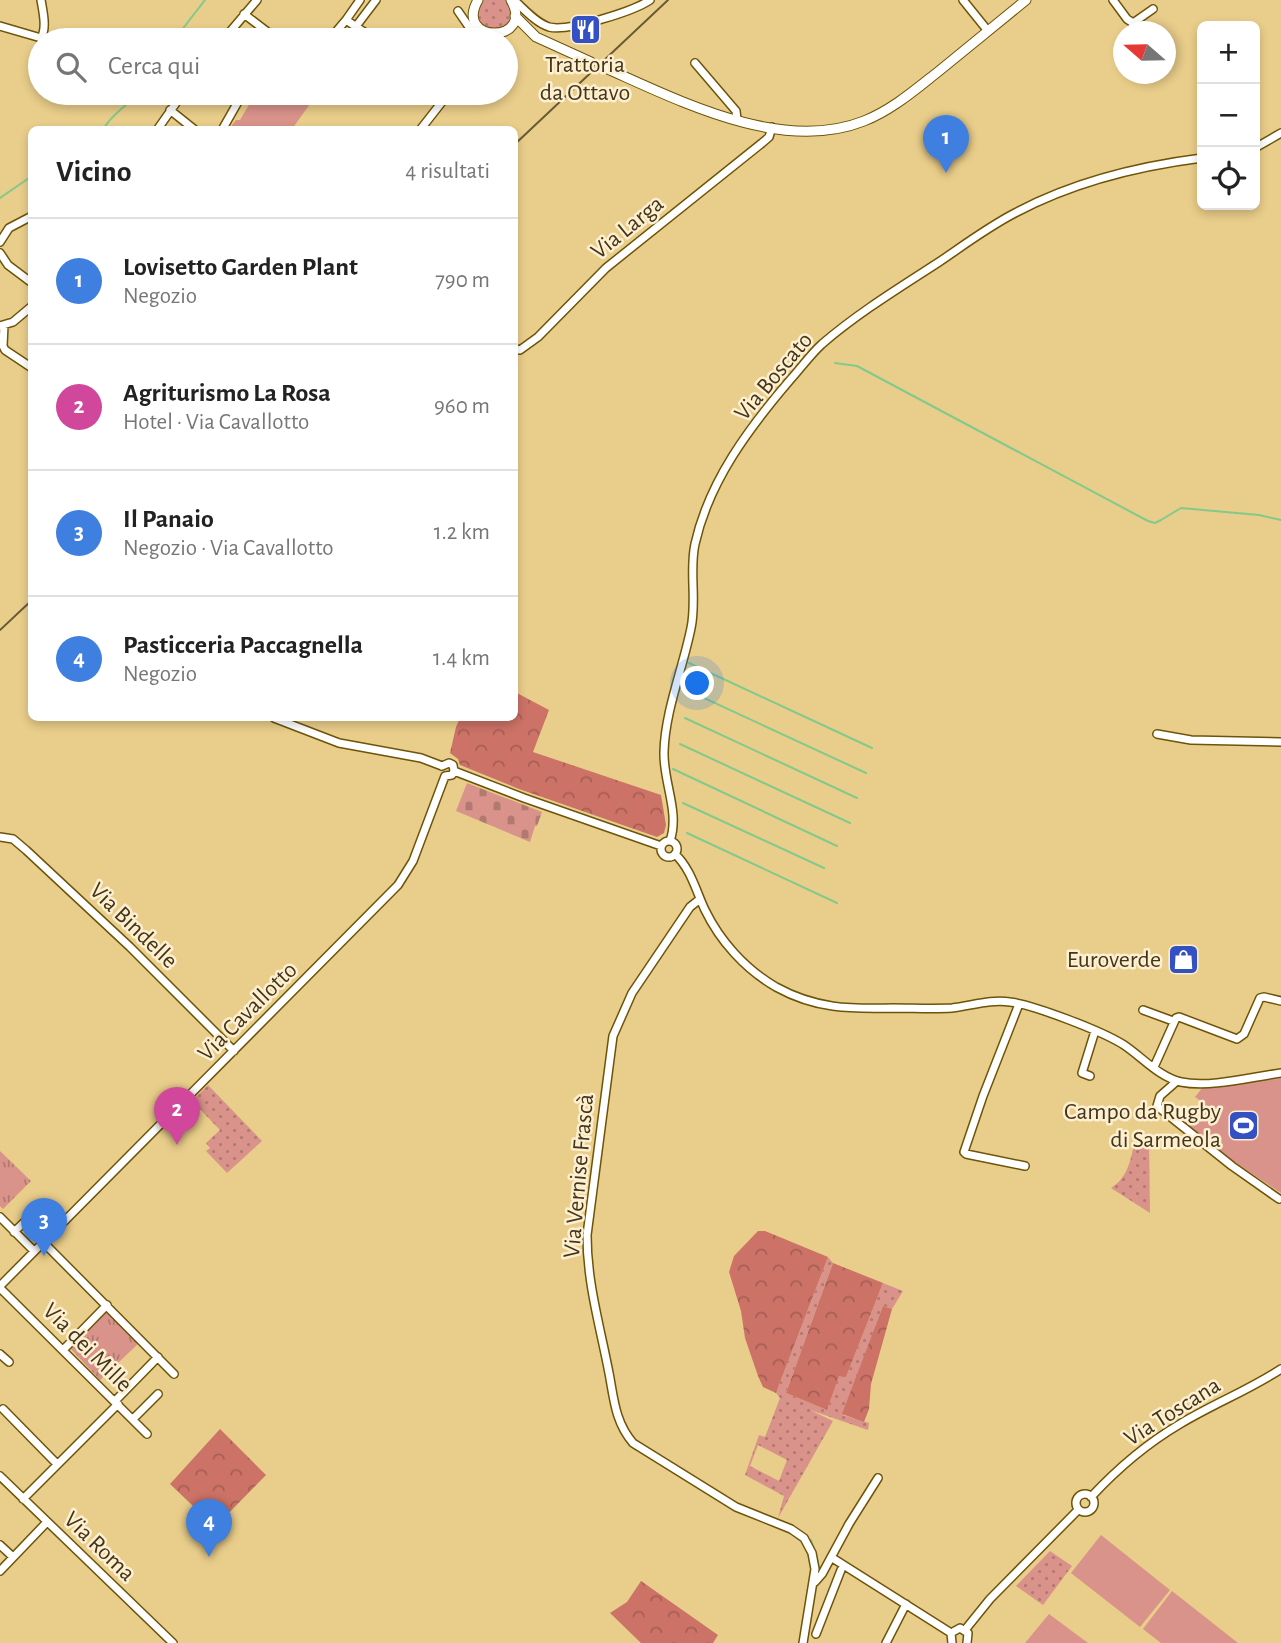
<!DOCTYPE html>
<html lang="it">
<meta charset="utf-8">
<style>
:root{--surface:#fff;--page:#f6f6f6;--text:#222;--muted:#767676;--line:#e0e0e0;--accent:#ea580c}
body{margin:0;font-family:"Alegreya Sans",sans-serif;background:var(--page);color:var(--text)}
.controls{position:absolute;right:21px;top:21px;display:grid;overflow:hidden;border-radius:10px;box-shadow:0 4px 10px #0003}
.controls button{width:63px;height:63px;display:grid;place-items:center;padding:0;border:0;border-bottom:2px solid var(--line);background:var(--surface);color:var(--text);font:35px sans-serif}
.compass{position:absolute;left:1113px;top:21px;width:63px;height:63px;border-radius:50%;background:var(--surface);box-shadow:0 4px 10px #0003;rotate:290deg}
.you{position:absolute;left:698px;top:684px;width:24px;height:24px;margin:-18px;border:5px solid #fff;border-radius:50%;background:#1a73e8;box-shadow:0 0 0 10px #1a73e833}
.badge{display:grid;place-items:center;width:46px;height:46px;border-radius:50%;background:var(--accent);color:#fff;font-size:23px;font-weight:700}
.pin{position:absolute;translate:-50% -58px;filter:drop-shadow(0 2px 4px #0008)}
.pin::after{content:'';position:absolute;top:37px;width:24px;height:21px;background:inherit;clip-path:polygon(0 0,100% 0,50% 100%)}
.list{margin:0;padding:0;list-style:none}
h2{display:flex;justify-content:space-between;align-items:center;height:91px;margin:0;padding:0 28px;font-size:30px}
h2 small{font-size:23px;font-weight:400;color:var(--muted)}
.list li{display:grid;grid-template-columns:46px 1fr auto;gap:21px;align-items:center;box-sizing:border-box;height:126px;padding:0 28px;border-top:2px solid var(--line)}
.list b{display:block;font-size:26px;white-space:nowrap}
.list p{margin:0;font-size:23px;white-space:nowrap;color:var(--muted)}
.list em{font-size:23px;font-style:normal;color:var(--muted)}
.icon{flex:none;width:38px;height:38px;fill:none;stroke:currentColor;stroke-width:2;stroke-linecap:round;stroke-linejoin:round}
.map{position:relative;flex:none;width:1281px;height:1643px;overflow:hidden}
.search{position:absolute;background:var(--surface);box-shadow:0 4px 10px #0003;left:28px;top:28px;width:490px;height:77px;display:flex;align-items:center;gap:18px;box-sizing:border-box;padding:0 24px;border-radius:38px;color:var(--muted);font-size:26px}
.panel{position:absolute;background:var(--surface);box-shadow:0 4px 10px #0003;left:28px;top:126px;width:490px;height:595px;border-radius:10px}
.map>svg:first-child{display:block}
</style>
<div class="map">
<svg width="1281" height="1643" viewBox="0 0 1281 1643">
<defs>
<pattern id="grass-dots" width="8" height="8" patternUnits="userSpaceOnUse" patternTransform="scale(1.75)"><rect width="8" height="8" fill="#d9938a"/><path d="M2 2h.1M6 6h.1" fill="none" stroke="#b27970" stroke-width="1.8" stroke-linecap="round"/></pattern>
<pattern id="forest-crowns" width="20" height="18" patternUnits="userSpaceOnUse" patternTransform="scale(1.75)"><rect width="20" height="18" fill="#cc7267"/><path d="M2 6a3 3 0 1 1 6 0M12 15a3 3 0 1 1 6 0" fill="none" stroke="#a75e54"/></pattern>
<pattern id="cemetery-stones" width="16" height="16" patternUnits="userSpaceOnUse" patternTransform="scale(1.75)"><rect width="16" height="16" fill="#d9938a"/><path d="M2 7V4a2 2 0 0 1 4 0v3zM10 15v-3a2 2 0 0 1 4 0v3z" fill="#b27970"/></pattern>
<pattern id="park-tufts" width="24" height="20" patternUnits="userSpaceOnUse" patternTransform="scale(1.75)"><rect width="24" height="20" fill="#d9938a"/><path d="M3 7l-1-3M5 7V3M7 7l1-3M15 17l-1-3M17 17v-4M19 17l1-3" fill="none" stroke="#b27970"/></pattern>
</defs>
<rect width="100%" height="100%" fill="#e9cd8a"/>
<path fill="url(#grass-dots)" fill-rule="evenodd" d="M 482,0 L 507,0 L 512,17 L 507,27 L 489,30 L 479,23 L 477,17 Z
M 208,1085 L 262,1141 L 227,1173 L 206,1151 L 210,1148 L 206,1143 L 220,1130 L 192,1101 Z
M 1135,1140 L 1149,1140 L 1150,1213 L 1111,1188 C 1129,1177 1131,1157 1135,1140 Z
M 828,1257 L 833,1263 L 786,1393 L 827,1410 L 839,1375 L 846,1377 L 883,1283 L 903,1291 L 892,1309 L 883,1306 L 843,1415 L 869,1423 L 868,1430 L 810,1410 L 833,1421 L 778,1518 L 784,1496 L 745,1475 L 759,1435 L 765,1437 L 780,1398 L 776,1393 ZM 758,1445 L 787,1460 L 779,1481 L 750,1466 Z
M 1050,1551 L 1072,1566 L 1043,1605 L 1016,1586 Z"/>
<path fill="url(#forest-crowns)" d="M 515,692 L 549,710 L 533,752 L 661,795 L 666,825 L 664,833 L 657,837 L 519,789 L 460,765 L 458,759 L 450,753 L 456,727 L 460,718 L 514,718 Z
M 758,1231 L 765,1231 L 828,1257 L 776,1393 L 763,1387 L 758,1376 L 745,1338 L 741,1311 L 729,1272 L 734,1256 Z
M 833,1263 L 883,1283 L 846,1377 L 839,1376 L 827,1410 L 786,1393 Z
M 883,1306 L 892,1309 L 871,1384 L 869,1409 L 864,1422 L 842,1414 Z
M 220,1429 L 266,1475 L 215,1527 L 170,1484 Z
M 641,1581 L 718,1635 L 713,1643 L 641,1643 L 610,1613 L 627,1602 Z"/>
<path fill="url(#cemetery-stones)" d="M 467,783 L 542,812 L 537,826 L 535,826 L 530,842 L 456,811 Z"/>
<path fill="url(#park-tufts)" d="M 0,1151 L 31,1181 L 3,1209 L 0,1206 Z
M 107,1311 L 139,1343 L 100,1380 L 70,1348 Z"/>
<path fill="#d9938a" d="M 256,93 L 318,93 L 292,129 L 247,129 L 242,126 L 240,129 L 229,129 L 236,120 L 240,120 Z
M 1281,1078 L 1281,1193 L 1221,1153 L 1185,1123 L 1202,1102 L 1195,1097 L 1202,1088 Z
M 1101,1535 L 1170,1590 L 1140,1627 L 1071,1573 Z
M 1172,1591 L 1238,1643 L 1161,1643 L 1143,1629 Z
M 1049,1614 L 1088,1643 L 1025,1643 Z"/>
<g fill="none" stroke-linecap="round" stroke-linejoin="round">
<path stroke="#82ca8b" stroke-width="2" d="M 174,40 L 205,0
M 103,130 C 111,114 127,107 137,93
M 0,198 L 32,176
M 835,363 L 857,366 L 1148,521 L 1155,523 L 1161,520 L 1181,508 L 1259,515 L 1281,520
M 689,663 L 872,748
M 689,691 L 866,773
M 685,718 L 857,798
M 680,744 L 850,823
M 673,769 L 837,846
M 683,803 L 824,868
M 687,833 L 837,903
M 629,1445 L 636,1450
M 640,1452 L 661,1464
M 770,1524 L 792,1534 L 802,1542
M 811,1540 L 818,1562 L 819,1573
M 805,1546 L 809,1557"/>
<defs>
<path id="minor" d="M 514,0 C 524,9 536,23 549,27 C 568,32 634,11 650,0
M 963,0 L 988,31
M 1113,0 L 1127,19 L 1133,23 L 1153,9
M 458,11 L 478,40
M 244,14 L 278,40
M 346,20 L 360,0
M 357,25 L 376,0
M 0,26 L 41,38 C 47,28 43,12 41,0
M 223,40 L 257,0
M 329,40 L 346,20 L 376,40
M 695,63 L 736,111 L 737,119
M 349,93 L 355,93
M 170,110 L 195,130
M 157,130 L 183,93
M 222,130 L 243,93
M 420,130 L 449,93
M 1255,148 L 1281,133
M 0,242 L 9,228 L 32,216
M 0,253 L 8,265 L 32,283
M 4,325 L 3,346 L 5,350 L 32,368
M 0,326 L 13,322 L 32,306
M 514,349 L 520,350 L 538,337 L 606,268 L 762,143 L 769,137 L 772,127
M 274,718 L 339,743 L 421,758 L 442,766
M 1157,734 L 1191,740 L 1281,742
M 442,766 L 449,763 L 453,765 L 454,771 L 524,798 L 661,846
M 0,837 L 13,839 L 26,850 L 130,947 L 234,1051
M661 849a8 8 0 1 1 16 0a8 8 0 1 1-16 0Z
M 670,841 C 680,812 663,782 664,752 C 665,711 683,668 691,628 C 697,600 689,571 695,544 C 709,481 749,428 790,380 C 801,368 810,355 822,344 C 858,313 899,288 939,262 C 964,245 988,227 1015,213 C 1071,183 1139,166 1202,158
M 675,854 C 691,869 696,891 705,910 C 720,941 745,969 776,987 C 816,1009 849,1009 893,1008 C 913,1008 933,1009 952,1008 C 971,1006 990,999 1010,1002 C 1034,1005 1102,1031 1124,1045 C 1142,1057 1159,1077 1181,1082 C 1210,1088 1251,1077 1281,1073
M 700,899 L 690,907 L 632,993 L 613,1036 L 587,1235 C 587,1283 600,1326 609,1373 C 614,1399 615,1422 633,1443 L 736,1507 L 791,1529 L 804,1538 L 812,1553 L 815,1569 L 803,1643
M 1019,1004 L 983,1096 L 964,1152 L 966,1154 L 1025,1166
M 1143,1010 L 1173,1021
M 1154,1067 L 1176,1018 L 1179,1017 L 1237,1039 L 1244,1034 L 1260,998 L 1264,997 L 1281,1001
M 1090,1076 L 1082,1073 L 1095,1031
M 1177,1081 L 1160,1096 L 1157,1106 L 1232,1166 L 1279,1199
M 0,1217 L 34,1251
M 14,1232 L 40,1207
M 43,1242 L 174,1374
M 0,1286 L 398,885 L 413,861 L 445,776 L 452,775 L 454,771
M 0,1288 L 147,1434
M 64,1349 L 107,1305
M 0,1354 L 9,1362
M 115,1401 L 158,1357
M 3,1409 L 57,1464
M 133,1419 L 158,1394
M 0,1476 L 173,1643
M1076 1503a9 9 0 1 1 18 0a9 9 0 1 1-18 0Z
M 1091,1497 C 1118,1468 1146,1444 1180,1424 C 1213,1404 1249,1390 1281,1369
M 23,1499 L 118,1404
M 0,1545 L 13,1557
M 834,1559 L 951,1633
M 0,1571 L 47,1522
M 815,1582 L 822,1574 L 849,1524 L 878,1478
M 965,1630 L 990,1599 L 1078,1510
M 816,1634 L 841,1570
M 886,1643 L 906,1604
M 952,1643 L 951,1633 L 960,1628 L 968,1633 L 967,1643"/>
<path id="major" d="M 478,0 C 453,44 536,44 511,0
M 515,16 L 536,37 L 591,62
M 603,67 C 678,100 781,154 864,121 C 892,110 916,89 939,71 C 968,47 997,24 1026,0"/>
</defs>
<use href="#minor" stroke="#6d5408" stroke-width="10"/>
<use href="#major" stroke="#6d5408" stroke-width="11"/>
<use href="#minor" stroke="#fff" stroke-width="7"/>
<use href="#major" stroke="#fff" stroke-width="9"/>
<path stroke="#695a35" stroke-width="2" d="M 514,145 L 668,0
M 0,630 L 32,600"/>
</g>
<defs>
<symbol id="restaurant-square" viewBox="-11 -11 22 22"><rect x="-9" y="-9" width="18" height="18" rx="4" fill="#3351c2" stroke="#fdefcf"/><path d="M-5-6h1v4h1v-4h1v4h1v-4h1v5L-1.5 .5V6h-2V.5L-5-1ZM5-6V6H3V1.5H1.5Q1.5-4 5-6Z" fill="#fff"/></symbol>
<symbol id="shop-square" viewBox="-11 -11 22 22"><rect x="-9" y="-9" width="18" height="18" rx="4" fill="#3351c2" stroke="#fdefcf"/><path d="M-5-2.5h2.3a2.7 3.5 0 0 1 5.4 0H5L5.5 6h-11ZM-1.5-2.5h3a1.5 2.3 0 0 0-3 0Z" fill="#fff"/></symbol>
<symbol id="stadium-square" viewBox="-11 -11 22 22"><rect x="-9" y="-9" width="18" height="18" rx="4" fill="#3351c2" stroke="#fdefcf"/><path d="M0-5a6.5 5 0 1 0 0 10a6.5 5 0 1 0 0-10ZM-3.5-1.8h7v3.6h-7Z" fill="#fff"/></symbol>
</defs>
<g fill-rule="evenodd">
<use href="#restaurant-square" x="568" y="12" width="35" height="35"/>
<use href="#shop-square" x="1166" y="942" width="35" height="35"/>
<use href="#stadium-square" x="1226" y="1108" width="35" height="35"/>
</g>
<g text-anchor="middle" stroke-width="5" stroke-linejoin="round" paint-order="stroke">
<g font-size="24" fill="#41361b" stroke="#fdefcf" text-anchor="end">
<text x="585" y="72" text-anchor="middle">Trattoria<tspan x="585" dy="28">da Ottavo</tspan></text>
<text x="1161" y="967">Euroverde</text>
<text x="1221" y="1119">Campo da Rugby<tspan x="1221" dy="28">di Sarmeola</tspan></text>
</g>
<g font-size="24" fill="#41361b" stroke="#fdefcf">
<text transform="translate(627 227) rotate(-39)" y="8">Via Larga</text>
<text transform="translate(773 376) rotate(-50)" y="8">Via Boscato</text>
<text transform="translate(134 925) rotate(44)" y="8">Via Bindelle</text>
<text transform="translate(247 1011) rotate(-45)" y="8">Via Cavallotto</text>
<text transform="translate(578 1176) rotate(-85)" y="8">Via Vernise Frascà</text>
<text transform="translate(88 1347) rotate(45)" y="8">Via dei Mille</text>
<text transform="translate(1172 1411) rotate(-32)" y="8">Via Toscana</text>
<text transform="translate(100 1546) rotate(44)" y="8">Via Roma</text>
</g>
</g>
</svg>
<div class="controls">
<button>+</button>
<button>−</button>
<button><svg class="icon" aria-label="locate" viewBox="0 0 24 24"><circle cx="12" cy="12" r="6"/><path d="M12 2v4M12 18v4M2 12h4M18 12h4"/></svg></button>
</div>
<svg class="compass" viewBox="-18 -18 36 36"><path d="M0-13l5 13h-10z" fill="#e53935"/><path d="M0 13l5-13h-10z" fill="#767676"/></svg>
<div class="you"></div>
<div class="pin badge" style="left:946px;top:173px;background:#3f7fe0">1</div>
<div class="pin badge" style="left:177px;top:1145px;background:#d1479c">2</div>
<div class="pin badge" style="left:44px;top:1256px;background:#3f7fe0">3</div>
<div class="pin badge" style="left:209px;top:1557px;background:#3f7fe0">4</div>
<div class="search"><svg class="icon" aria-label="search" viewBox="0 0 24 24"><circle cx="10" cy="10" r="6"/><path d="M15 15l6 6"/></svg>Cerca qui</div>
<section class="panel">
<h2>Vicino<small>4 risultati</small></h2>
<ul class="list">
<li><span class="badge" style="background:#3f7fe0">1</span><div><b>Lovisetto Garden Plant</b><p>Negozio</p></div><em>790 m</em></li>
<li><span class="badge" style="background:#d1479c">2</span><div><b>Agriturismo La Rosa</b><p>Hotel · Via Cavallotto</p></div><em>960 m</em></li>
<li><span class="badge" style="background:#3f7fe0">3</span><div><b>Il Panaio</b><p>Negozio · Via Cavallotto</p></div><em>1.2 km</em></li>
<li><span class="badge" style="background:#3f7fe0">4</span><div><b>Pasticceria Paccagnella</b><p>Negozio</p></div><em>1.4 km</em></li>
</ul>
</section>
</div>
